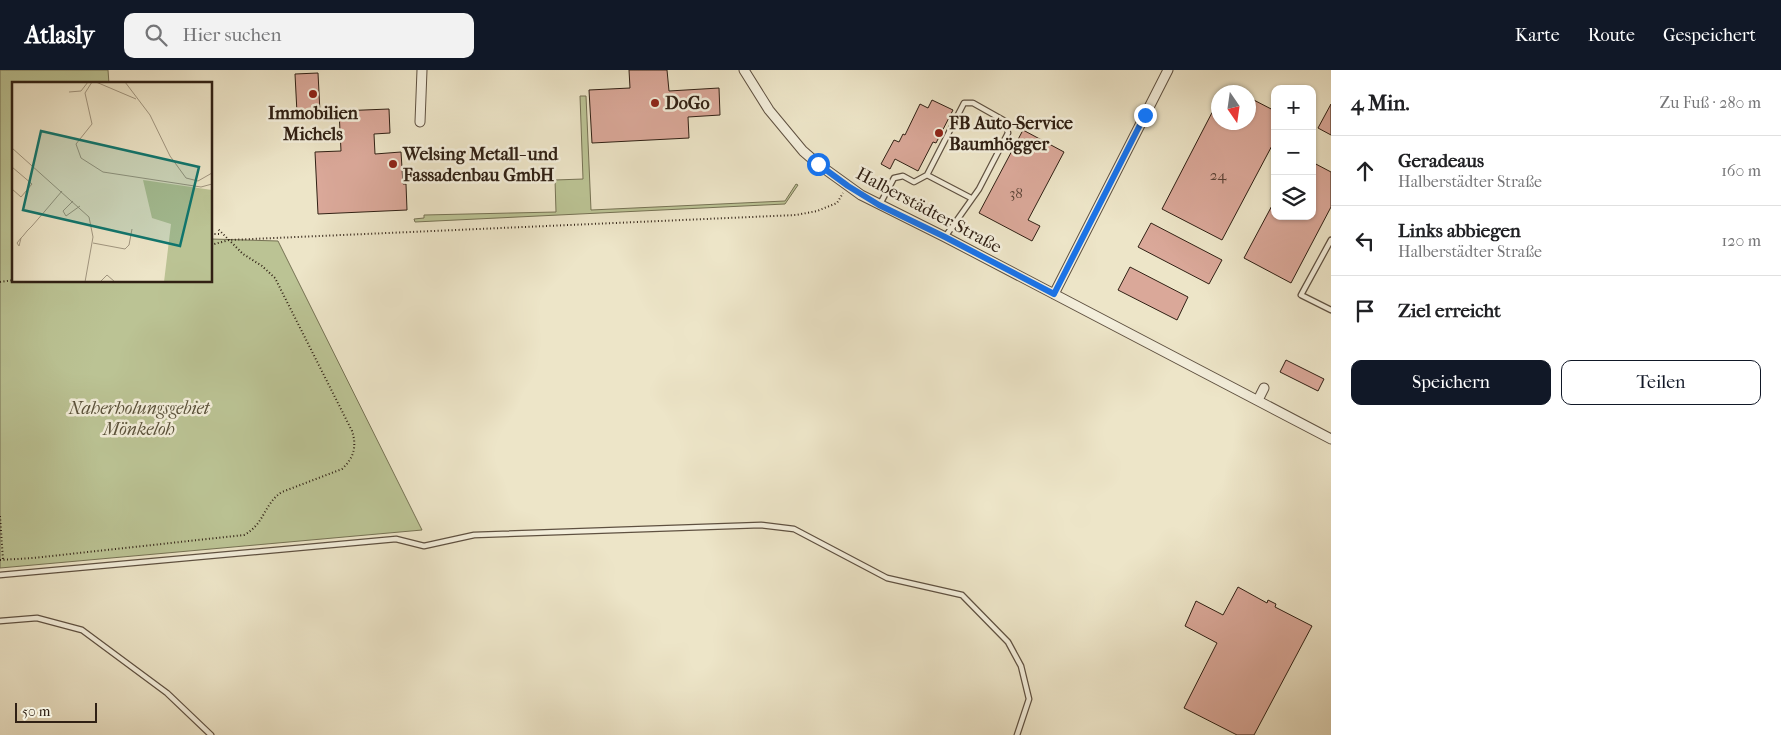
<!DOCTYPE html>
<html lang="de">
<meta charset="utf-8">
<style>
:root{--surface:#fff;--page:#f2f2f2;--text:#202124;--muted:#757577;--line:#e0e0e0;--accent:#111827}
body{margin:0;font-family:"IM FELL French Canon",serif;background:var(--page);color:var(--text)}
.controls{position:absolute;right:15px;top:15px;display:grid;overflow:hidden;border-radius:10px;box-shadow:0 1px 4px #0004}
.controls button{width:45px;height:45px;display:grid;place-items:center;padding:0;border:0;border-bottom:1px solid var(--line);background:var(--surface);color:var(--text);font:25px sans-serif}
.compass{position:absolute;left:1211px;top:15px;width:45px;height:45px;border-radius:50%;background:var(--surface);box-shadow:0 1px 4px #0004;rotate:167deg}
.scale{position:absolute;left:15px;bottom:12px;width:82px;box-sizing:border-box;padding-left:5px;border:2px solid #302014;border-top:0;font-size:14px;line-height:18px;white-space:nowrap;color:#302014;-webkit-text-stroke:4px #f3eedb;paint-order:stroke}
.stop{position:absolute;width:15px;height:15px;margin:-11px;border:4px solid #1a73e8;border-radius:50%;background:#fff}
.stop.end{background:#1a73e8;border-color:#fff;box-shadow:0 1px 5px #0008}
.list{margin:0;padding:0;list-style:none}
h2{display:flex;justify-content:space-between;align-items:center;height:65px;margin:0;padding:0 20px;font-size:21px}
h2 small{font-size:16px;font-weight:400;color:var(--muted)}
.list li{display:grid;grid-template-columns:32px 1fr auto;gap:15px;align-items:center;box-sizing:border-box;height:70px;padding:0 20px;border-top:1px solid var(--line)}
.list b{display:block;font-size:19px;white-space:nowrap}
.list p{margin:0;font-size:16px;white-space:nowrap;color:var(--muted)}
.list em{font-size:16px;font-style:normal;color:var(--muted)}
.actions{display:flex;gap:10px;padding:15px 20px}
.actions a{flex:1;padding:11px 0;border:1px solid var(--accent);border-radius:10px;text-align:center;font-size:18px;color:var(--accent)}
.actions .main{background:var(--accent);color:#fff}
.icon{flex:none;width:28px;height:28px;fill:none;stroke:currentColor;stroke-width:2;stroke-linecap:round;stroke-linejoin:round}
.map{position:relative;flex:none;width:1331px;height:665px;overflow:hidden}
header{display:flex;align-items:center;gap:30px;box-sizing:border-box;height:70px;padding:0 25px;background:var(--accent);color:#fff}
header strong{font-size:24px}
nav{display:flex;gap:28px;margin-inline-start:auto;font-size:18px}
.search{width:350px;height:45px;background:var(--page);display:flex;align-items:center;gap:12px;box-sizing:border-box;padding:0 18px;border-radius:10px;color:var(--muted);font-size:19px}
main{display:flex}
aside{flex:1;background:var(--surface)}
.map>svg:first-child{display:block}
</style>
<header>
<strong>Atlasly</strong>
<div class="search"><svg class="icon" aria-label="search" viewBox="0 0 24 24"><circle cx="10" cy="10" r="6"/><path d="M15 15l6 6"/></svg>Hier suchen</div>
<nav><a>Karte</a><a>Route</a><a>Gespeichert</a></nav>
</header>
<main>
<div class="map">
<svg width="1331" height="665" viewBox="0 0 1331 665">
<rect width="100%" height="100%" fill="#ede5c8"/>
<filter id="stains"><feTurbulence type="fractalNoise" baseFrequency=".004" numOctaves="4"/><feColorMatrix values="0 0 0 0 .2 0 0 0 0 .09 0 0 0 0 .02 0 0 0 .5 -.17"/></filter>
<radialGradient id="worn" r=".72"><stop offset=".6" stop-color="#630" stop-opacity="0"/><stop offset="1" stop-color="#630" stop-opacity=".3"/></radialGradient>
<path fill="#bbc394" stroke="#767254" d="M 0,0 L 108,0 L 109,14 L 14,14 L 14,211 L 211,211 L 211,169 L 278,171 L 422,460 L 0,498 Z
M 580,26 L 586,26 L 591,140 L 785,131 L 796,114 L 798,115 L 785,134 L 415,152 L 414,149 L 424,148 L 424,145 L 556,142 L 555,110 L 583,109 Z"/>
<path fill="#daa899" stroke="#302014" d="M 629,0 L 667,0 L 669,21 L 719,18 L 720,45 L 688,47 L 689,68 L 592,73 L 589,20 L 630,18 Z
M 318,3 L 320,42 L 297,43 L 295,4 Z
M 1248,27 L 1275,41 L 1275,70 L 1222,170 L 1162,139 L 1218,31 L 1218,52 L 1248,52 Z
M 932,30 L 953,40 L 936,73 L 933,72 L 918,101 L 895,89 L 890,99 L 881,94 L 894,70 L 899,72 L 903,64 L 905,65 L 920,34 L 928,38 Z
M 1331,34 L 1331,65 L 1318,58 Z
M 389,39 L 390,63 L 374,64 L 375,84 L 401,82 L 403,114 L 406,114 L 407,140 L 318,144 L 315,82 L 341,81 L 339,41 Z
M 1023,60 L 1064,82 L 1028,150 L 1040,156 L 1032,171 L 979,143 Z
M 1312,92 L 1331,102 L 1331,137 L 1291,213 L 1244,188 L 1275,130 L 1275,146 L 1312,146 Z
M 1151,153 L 1222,190 L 1209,214 L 1138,177 Z
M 1130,197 L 1188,227 L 1177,250 L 1118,220 Z
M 1286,290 L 1324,309 L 1318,321 L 1280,302 Z
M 1238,517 L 1267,533 L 1268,530 L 1276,534 L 1275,537 L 1312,556 L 1254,665 L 1237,665 L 1184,638 L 1217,573 L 1185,556 L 1196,531 L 1223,545 Z"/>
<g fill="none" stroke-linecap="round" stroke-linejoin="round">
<defs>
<path id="service" d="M 927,105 L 971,128
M 880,134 L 894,108 L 903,106 L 914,112 L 927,105 L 964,33 L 973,33 L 1005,51 L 1008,63 L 979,119 L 945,167
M 1331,170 L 1301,225 L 1331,240
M 0,505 L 396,469 L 424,476 L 474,465 L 761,455 L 794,459 L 887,508 L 962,525 L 1008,572 L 1021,596 L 1029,629 L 1017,665
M 0,551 L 37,548 L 82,560 L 167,623 L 211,665"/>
<path id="minor" d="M 744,0 L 769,40 L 803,81 L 818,94 L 861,125 L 945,167 L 1331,369
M 420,52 L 422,0
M 1054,224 L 1168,0
M 1258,330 L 1264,318"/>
</defs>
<use href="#service" stroke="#5f5141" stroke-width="7"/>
<use href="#minor" stroke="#5f5141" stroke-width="11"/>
<path stroke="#302014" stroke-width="2" stroke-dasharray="1 2.5" stroke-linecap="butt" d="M 211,164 L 221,164
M 211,175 L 229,170 L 796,145 L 817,141 L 837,133 L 843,123
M 0,212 L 14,210
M 0,446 L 3,490
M 0,490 L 33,488 L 244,465 C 265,454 264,433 282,422 L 342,399 C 354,388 357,376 352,361 L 275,208 L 262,196 L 243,184 L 218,159"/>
<use href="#service" stroke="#f3eedb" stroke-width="4.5"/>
<use href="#minor" stroke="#f3eedb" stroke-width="9"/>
</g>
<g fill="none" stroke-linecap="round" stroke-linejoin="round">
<path stroke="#1a73e8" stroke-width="6" d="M 818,94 L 848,116 L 879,135 L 945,167 L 1054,224 L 1145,45"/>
</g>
<g fill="#8f2418" stroke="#f3eedb" stroke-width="2">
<circle cx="313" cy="24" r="5"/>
<circle cx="655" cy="33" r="5"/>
<circle cx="939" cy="63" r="5"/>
<circle cx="393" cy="94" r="5"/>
</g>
<g text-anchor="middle" stroke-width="5" stroke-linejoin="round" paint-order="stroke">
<g font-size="15" fill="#5a4235">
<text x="1218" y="110">24</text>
<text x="1016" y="128">38</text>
</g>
<g font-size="18" font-weight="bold" fill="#302014" stroke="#f3eedb" text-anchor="start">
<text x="665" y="39">DoGo</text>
<text x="313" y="49" text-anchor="middle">Immobilien<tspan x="313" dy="21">Michels</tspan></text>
<text x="949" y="59">FB Auto-Service<tspan x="949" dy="21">Baumhögger</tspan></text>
<text x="403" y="90">Welsing Metall- und<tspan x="403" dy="21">Fassadenbau GmbH</tspan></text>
</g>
<g font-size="18" fill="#302014" stroke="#f3eedb">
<text transform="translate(929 140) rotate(28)" y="6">Halberstädter Straße</text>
</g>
<g font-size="18" font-style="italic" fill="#5a513a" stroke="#f3eedb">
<text x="139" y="344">Naherholungsgebiet<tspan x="139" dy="21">Mönkeloh</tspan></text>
</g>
</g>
<g transform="translate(12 12)">
<rect width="200" height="200" fill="#ede5c8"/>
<path d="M 131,98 L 200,108 L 200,200 L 152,200 L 159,142 L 140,136 Z" fill="#bbc394"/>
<path fill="none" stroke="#a19680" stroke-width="1" d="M 80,0 L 73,11 L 80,42 L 64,62 L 69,76 L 91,90 L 189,105 L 200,102M 84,0 L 124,17M 113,0 L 138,33 L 158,74 L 174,96 L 186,99 L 200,91M 57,10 L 69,9 L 76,0M 0,66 L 77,135 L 81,155 L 73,200M 0,85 L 20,102 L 9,115 L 0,107M 61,119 L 51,129 L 54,134 L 68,124M 9,156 L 7,164 L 5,161 L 9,156 L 11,154 L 15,149 L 20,144 L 33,129 L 50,109M 81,161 L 113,167 L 117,163 L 120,147M 88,200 L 95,193 L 103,200"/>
<path fill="#0f766e" fill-opacity="0.15" stroke="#0f766e" stroke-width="2.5" d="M 29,49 L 187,85 L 168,164 L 11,128 Z"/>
<rect width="200" height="200" fill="none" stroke="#302014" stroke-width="2.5"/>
</g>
<rect width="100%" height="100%" filter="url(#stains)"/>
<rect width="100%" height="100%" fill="url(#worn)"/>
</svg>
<div class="controls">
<button>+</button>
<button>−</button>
<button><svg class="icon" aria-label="layers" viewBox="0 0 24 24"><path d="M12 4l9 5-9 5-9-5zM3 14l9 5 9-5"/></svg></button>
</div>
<svg class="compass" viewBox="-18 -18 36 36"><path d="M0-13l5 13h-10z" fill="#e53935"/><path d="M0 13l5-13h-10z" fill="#757577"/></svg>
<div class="scale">50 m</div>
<div class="stop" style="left:818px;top:94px"></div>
<div class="stop end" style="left:1145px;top:45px"></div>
</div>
<aside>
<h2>4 Min.<small>Zu Fuß · 280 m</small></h2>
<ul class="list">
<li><svg class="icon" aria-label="ahead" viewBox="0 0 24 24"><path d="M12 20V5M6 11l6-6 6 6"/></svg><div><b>Geradeaus</b><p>Halberstädter Straße</p></div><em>160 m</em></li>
<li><svg class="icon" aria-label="left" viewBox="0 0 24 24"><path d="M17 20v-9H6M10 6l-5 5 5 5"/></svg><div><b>Links abbiegen</b><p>Halberstädter Straße</p></div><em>120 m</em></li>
<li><svg class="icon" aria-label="arrive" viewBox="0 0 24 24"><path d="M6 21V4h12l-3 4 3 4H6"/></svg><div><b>Ziel erreicht</b></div></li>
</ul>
<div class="actions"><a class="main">Speichern</a><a>Teilen</a></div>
</aside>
</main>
